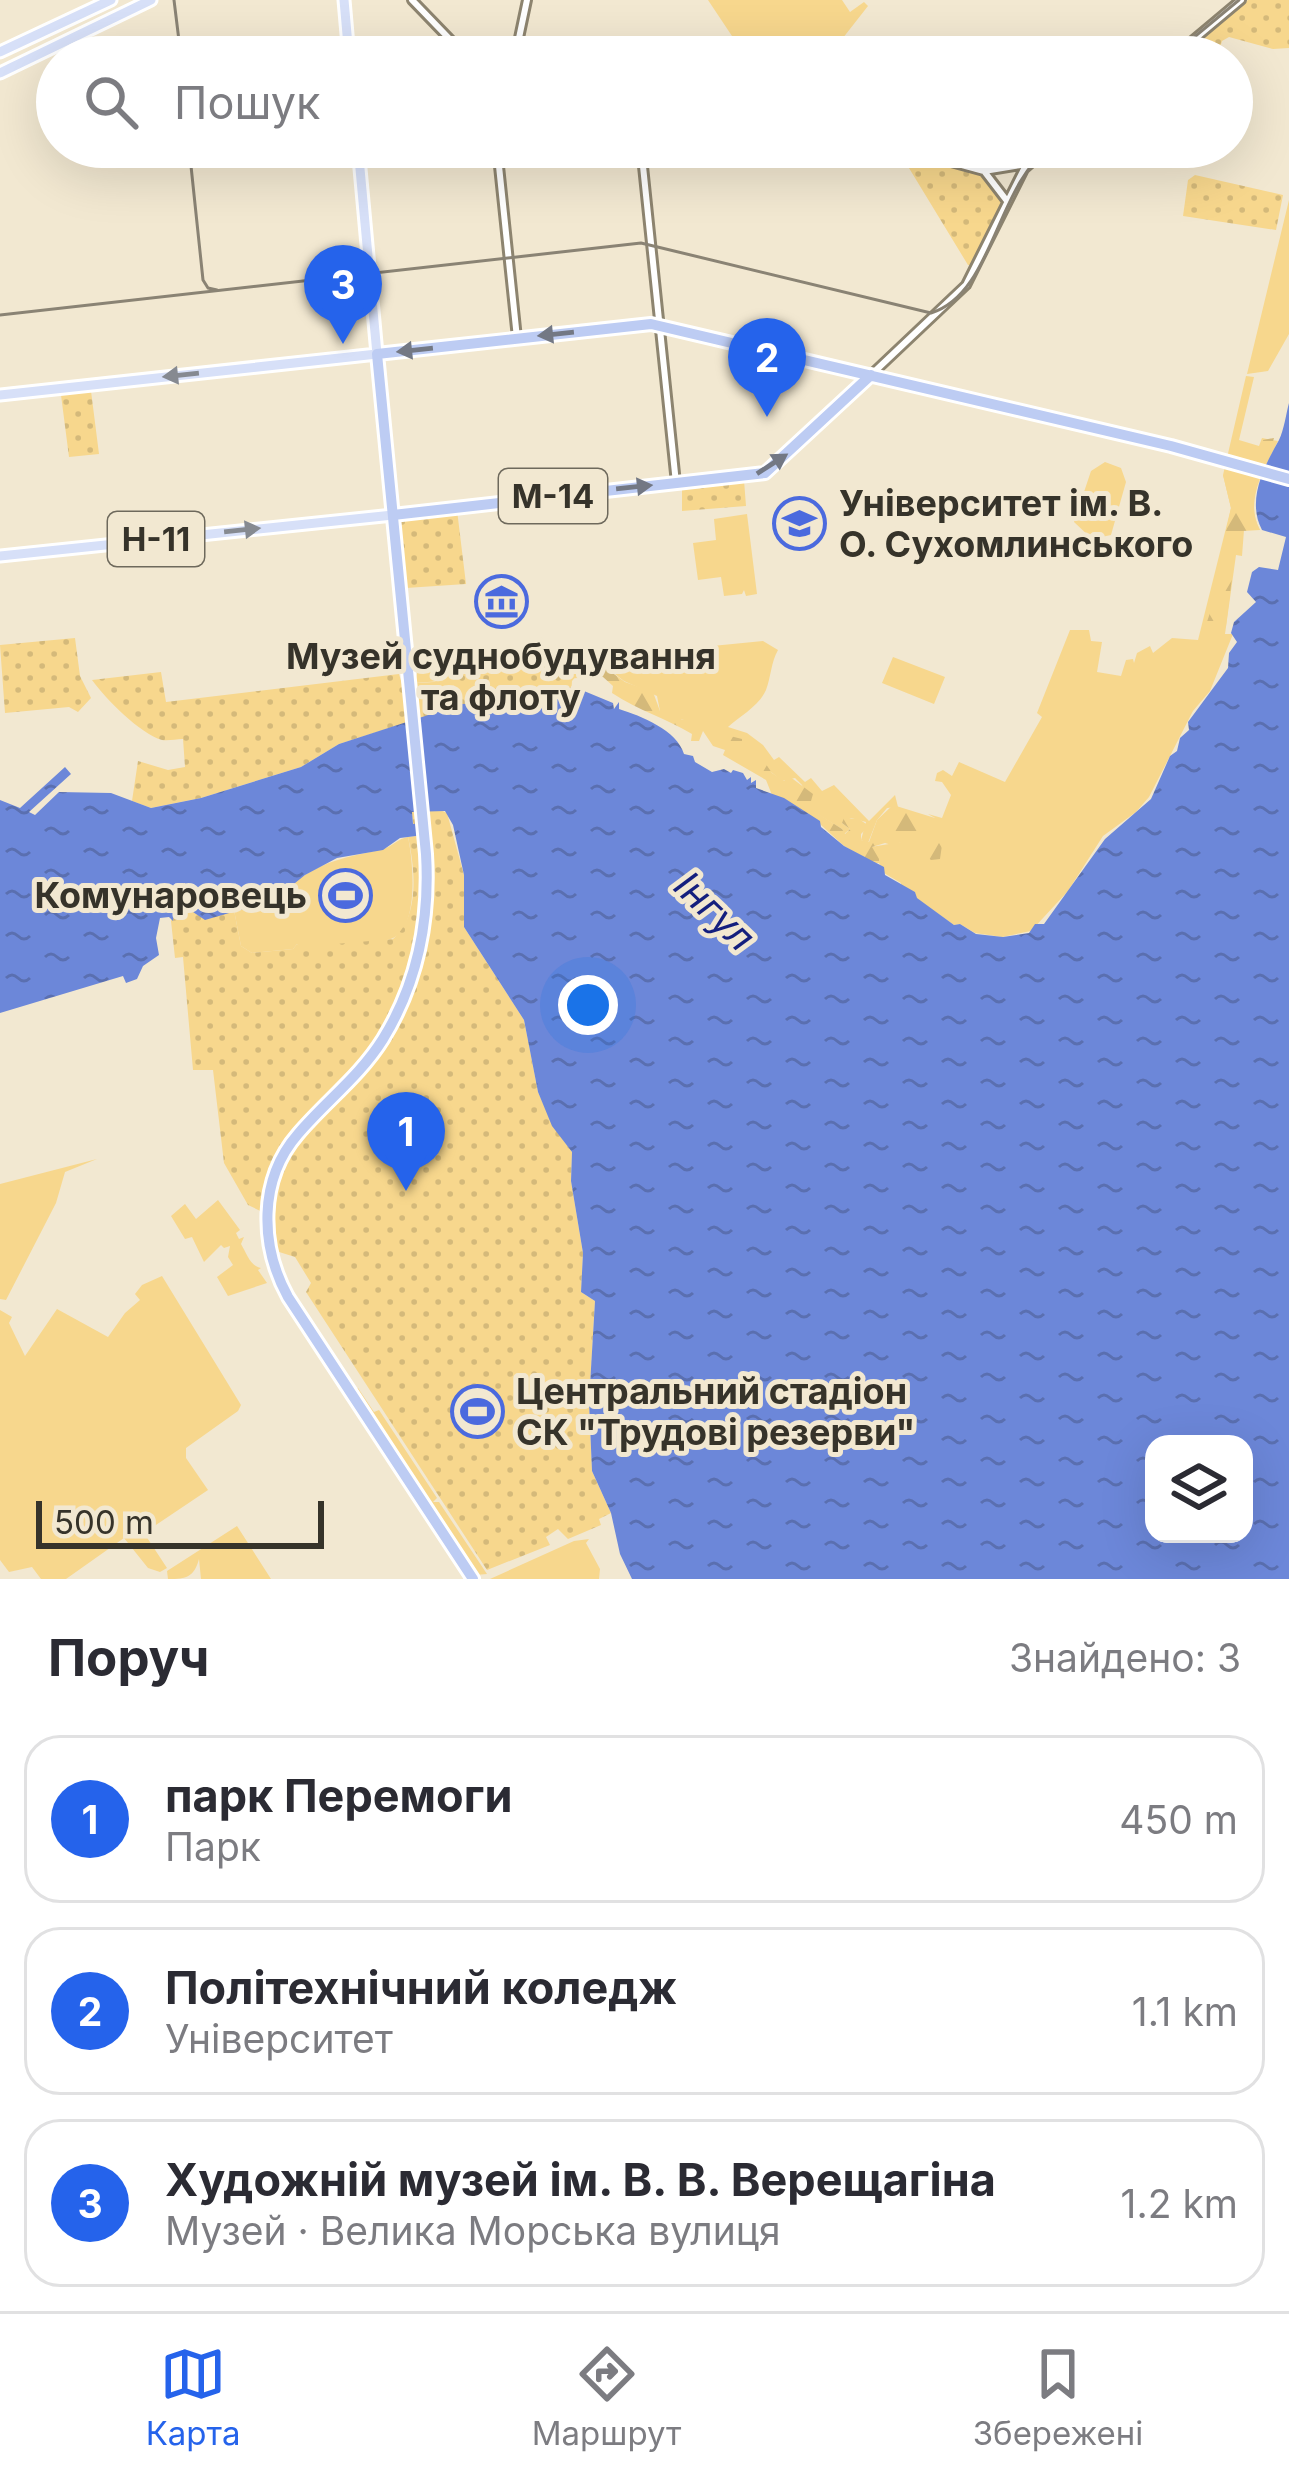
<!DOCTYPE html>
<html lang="uk">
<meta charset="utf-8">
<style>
:root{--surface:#fff;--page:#f7f7f7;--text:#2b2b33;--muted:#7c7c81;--line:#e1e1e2;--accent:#2563eb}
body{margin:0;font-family:Inter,sans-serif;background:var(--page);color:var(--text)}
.controls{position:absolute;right:36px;bottom:36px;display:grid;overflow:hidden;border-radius:24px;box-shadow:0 12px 48px #0002}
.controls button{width:108px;height:108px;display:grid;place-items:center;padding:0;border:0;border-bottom:3px solid var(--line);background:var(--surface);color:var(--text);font:60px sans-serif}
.scale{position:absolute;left:36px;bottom:30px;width:288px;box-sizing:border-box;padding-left:12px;border:6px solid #36332a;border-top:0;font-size:33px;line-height:42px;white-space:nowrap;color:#36332a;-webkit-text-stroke:9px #f2e8d1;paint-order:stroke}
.you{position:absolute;left:588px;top:1005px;width:42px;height:42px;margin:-30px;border:9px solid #fff;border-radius:50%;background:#1a73e8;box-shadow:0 0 0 18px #1a73e833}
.badge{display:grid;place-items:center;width:78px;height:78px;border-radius:50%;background:var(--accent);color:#fff;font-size:39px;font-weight:700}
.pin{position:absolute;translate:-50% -99px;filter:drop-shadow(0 3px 6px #0008)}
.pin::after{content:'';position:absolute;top:63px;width:42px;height:36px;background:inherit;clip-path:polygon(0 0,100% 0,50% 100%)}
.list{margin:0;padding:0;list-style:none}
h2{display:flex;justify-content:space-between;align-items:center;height:156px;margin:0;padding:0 48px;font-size:51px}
h2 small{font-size:39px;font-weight:400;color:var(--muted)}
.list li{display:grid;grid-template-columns:78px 1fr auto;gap:36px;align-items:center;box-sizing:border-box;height:168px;margin:0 24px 24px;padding:0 24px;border:3px solid var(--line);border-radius:36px}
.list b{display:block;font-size:45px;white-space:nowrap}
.list p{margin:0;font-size:39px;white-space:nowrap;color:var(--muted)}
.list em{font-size:39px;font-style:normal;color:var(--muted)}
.icon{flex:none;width:66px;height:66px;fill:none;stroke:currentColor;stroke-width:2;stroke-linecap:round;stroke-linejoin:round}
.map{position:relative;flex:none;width:1289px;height:1579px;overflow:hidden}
.search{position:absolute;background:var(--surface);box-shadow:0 12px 48px #0002;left:36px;right:36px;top:36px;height:132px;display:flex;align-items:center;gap:30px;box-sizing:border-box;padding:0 42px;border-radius:66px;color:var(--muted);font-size:45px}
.sheet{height:732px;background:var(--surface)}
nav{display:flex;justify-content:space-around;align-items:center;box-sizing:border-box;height:168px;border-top:3px solid var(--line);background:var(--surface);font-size:33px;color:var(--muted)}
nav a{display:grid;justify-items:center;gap:6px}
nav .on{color:var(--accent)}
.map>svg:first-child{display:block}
</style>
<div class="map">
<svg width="1289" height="1579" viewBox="0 0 1289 1579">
<defs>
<pattern id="forest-firs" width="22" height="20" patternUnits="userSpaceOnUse" patternTransform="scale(3)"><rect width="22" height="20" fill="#f7d78d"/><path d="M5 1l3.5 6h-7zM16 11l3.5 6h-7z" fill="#d4b97a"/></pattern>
<pattern id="park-dots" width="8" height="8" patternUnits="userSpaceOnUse" patternTransform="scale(3)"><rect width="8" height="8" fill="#f7d78d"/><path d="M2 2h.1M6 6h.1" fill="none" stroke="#d4b97a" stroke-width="1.8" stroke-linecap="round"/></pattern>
<pattern id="water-ripples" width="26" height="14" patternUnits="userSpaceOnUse" patternTransform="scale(3)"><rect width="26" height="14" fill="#6c87d9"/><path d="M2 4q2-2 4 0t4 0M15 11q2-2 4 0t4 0" fill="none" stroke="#5a6fb0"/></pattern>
</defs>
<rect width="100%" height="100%" fill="#f2e8d1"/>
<path fill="#f7d78d" d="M 708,0 L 842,0 L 850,12 L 864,2 L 868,6 L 828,57 L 746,57 Z
M 1289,200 L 1289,334 L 1268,371 L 1247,374 Z
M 1246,376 L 1254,377 L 1239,440 L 1259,446 L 1262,438 L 1278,441 C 1264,470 1244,501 1260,530 L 1244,530 L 1242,556 L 1236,555 L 1225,634 L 1233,634 L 1210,691 L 1193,711 L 1149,797 L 1136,812 L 1103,836 L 1068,891 L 1031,931 L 1002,937 L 975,933 L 960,924 L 954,925 L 916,898 L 915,892 L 901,888 L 901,883 L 884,873 L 871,847 L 901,842 L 935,818 L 928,814 L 942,818 L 951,795 L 942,782 L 935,781 L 937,773 L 943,770 L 952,776 L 959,762 L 1005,782 L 1042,717 L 1037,713 L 1070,630 L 1089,630 L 1091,641 L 1102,642 L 1097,672 L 1121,676 L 1126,660 L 1133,659 L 1134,663 L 1137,653 L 1150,646 L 1153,653 L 1172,638 L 1198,640 L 1231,508 L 1223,475 Z
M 1105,462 L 1121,468 L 1126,482 L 1111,535 L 1092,539 L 1074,522 L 1091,471 Z
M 747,514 L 757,594 L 746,596 L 744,590 L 742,594 L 724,596 L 721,577 L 698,580 L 693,543 L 716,540 L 714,519 Z
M 763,641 L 778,650 C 771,662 771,677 766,690 C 759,706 740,716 728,727 L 747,733 L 763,745 L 774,760 L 779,757 L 805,782 L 811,778 L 822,791 L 834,785 L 869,821 L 895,795 L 898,807 L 887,808 L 877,820 L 868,843 L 861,840 L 866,822 L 851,818 L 842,823 L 850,829 L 844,834 L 842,829 L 809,809 L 802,785 L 795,778 L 782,781 L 741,747 L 739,740 L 732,744 L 707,723 L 677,719 L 674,713 L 660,711 L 657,696 L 624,681 L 603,665 L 493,667 L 460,671 L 441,681 L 415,683 L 417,673 L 590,655 L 696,652 L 702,647 Z
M 893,657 L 945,677 L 934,704 L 882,683 Z
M 408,837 C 413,860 419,923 395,937 C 382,945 320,947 301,949 L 297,944 L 293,949 L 252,953 L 241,946 L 234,910 C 273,904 279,891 310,872 C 334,858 358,855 383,849 C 393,846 397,839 408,837 Z
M 97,1159 L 65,1172 L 56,1203 L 6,1300 L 0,1299 L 0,1184 Z
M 218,1200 L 240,1230 L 236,1233 L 239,1239 L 244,1237 L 241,1244 C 247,1254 250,1266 261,1268 L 258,1270 L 267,1283 L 228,1296 L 217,1277 L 233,1265 L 228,1257 L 230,1246 L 224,1248 L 221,1245 L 204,1262 L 192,1237 L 185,1239 L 171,1216 L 185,1204 L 196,1219 Z
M 162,1276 L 241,1405 L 238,1411 L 186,1448 L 186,1458 L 208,1490 L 144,1533 L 167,1568 L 160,1572 L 148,1568 L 124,1538 L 66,1579 L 41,1579 L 32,1567 L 9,1572 L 0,1560 L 0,1310 L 12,1317 L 9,1323 L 25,1356 L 57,1309 L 108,1337 L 125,1313 L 140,1300 L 135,1294 L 142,1285 Z
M 358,1388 L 374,1412 L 379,1410 L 437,1498 L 433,1502 L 439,1502 L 487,1574 L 476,1575 L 423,1494 L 425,1491 L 422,1491 L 354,1390 Z
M 237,1526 L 271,1579 L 201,1579 L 199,1559 C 194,1577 187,1579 168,1579 L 167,1571 Z
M 589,1539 L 586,1543 L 600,1569 L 599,1579 L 490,1579 L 574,1541 Z"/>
<path fill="url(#forest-firs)" d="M 1274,438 C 1266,467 1243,500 1260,530 L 1243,531 L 1243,543 L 1235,553 L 1226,626 L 1212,638 L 1205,628 C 1209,616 1219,588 1218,580 L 1226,578 L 1228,566 L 1223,545 L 1231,508 L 1223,475 L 1234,477 L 1241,485 L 1246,484 L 1248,480 L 1241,470 L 1257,461 L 1254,456 L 1257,448 L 1264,445 L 1263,440 Z
M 589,656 L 625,682 L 653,692 L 660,711 L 671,709 L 682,720 L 697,716 L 726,735 L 742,739 L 742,747 L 761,757 L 772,773 L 784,781 L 789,776 L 813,794 L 809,808 L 842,829 L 845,834 L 850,829 L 842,823 L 844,818 L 859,819 L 869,826 L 861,834 L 861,840 L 869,842 L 877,820 L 893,805 L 935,818 L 943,838 L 940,859 L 931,860 L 921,851 L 905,849 L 900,842 L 898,847 L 885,843 L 872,847 L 879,859 L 879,863 L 874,863 L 844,846 L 809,814 L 772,795 L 766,780 L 723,755 L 725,750 L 713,746 L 703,731 L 699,741 L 691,741 L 692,734 C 666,718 639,711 612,693 L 613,686 L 603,677 L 418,685 Z"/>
<path fill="url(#park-dots)" d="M 1248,0 L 1289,0 L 1289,48 L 1273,49 L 1229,37 L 1222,41 L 1217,57 L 1208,57 L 1211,45 L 1203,36 Z
M 898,150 L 985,174 L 1002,204 L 973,266 L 968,265 Z
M 1195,175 L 1283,195 L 1276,230 L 1183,216 L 1188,180 Z
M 91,391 L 99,454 L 69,457 L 61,395 Z
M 744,480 L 746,506 L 682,511 L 682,486 Z
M 457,510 L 466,584 L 406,588 L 400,518 Z
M 75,638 L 80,676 L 91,698 L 78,712 L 69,707 L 5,713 L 0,645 Z
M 590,660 L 572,681 L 571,696 L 462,705 L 339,744 L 301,767 L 201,798 L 151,808 L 132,801 L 138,761 L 168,770 L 185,767 L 183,739 C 176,739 169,741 162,740 C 139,733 106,699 92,680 L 161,672 L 166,702 L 399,674 L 402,684 L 434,682 L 460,671 L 492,667 Z
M 440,810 L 447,813 L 464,875 L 464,927 L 524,1020 L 538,1092 L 553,1126 L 572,1152 L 571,1181 L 583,1253 L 581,1292 L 595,1301 L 589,1402 L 592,1471 L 611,1513 L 599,1519 L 601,1525 L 568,1539 L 558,1529 L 546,1537 L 550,1545 L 487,1570 L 306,1292 L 311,1283 L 295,1257 L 276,1251 L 273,1217 L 248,1205 L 224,1163 L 213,1070 L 193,1070 L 183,957 L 175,958 L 171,921 L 174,913 L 187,908 C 205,917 216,918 234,910 L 241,946 L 252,953 L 293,949 L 297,944 L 301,947 L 393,939 C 420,917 415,868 408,837 L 416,836 L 411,812 Z"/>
<path fill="url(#water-ripples)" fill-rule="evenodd" d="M 1289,403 L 1289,1579 L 632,1579 L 620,1554 L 611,1513 L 592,1471 L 589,1402 L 595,1301 L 581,1292 L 583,1253 L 571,1181 L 572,1152 L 552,1126 L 538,1092 L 524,1020 L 464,927 L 464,875 L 453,825 L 445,811 L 412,812 L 413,824 L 424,823 L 416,836 L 400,838 L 383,850 L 337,858 L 305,875 L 274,900 L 205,920 L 187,908 L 180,911 L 179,917 L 174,913 L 173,921 L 169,917 L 160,918 L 156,938 L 159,955 L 143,966 L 137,979 L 126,983 L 123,976 L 0,1013 L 0,800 L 20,808 L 65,767 L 71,774 L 29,812 L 35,815 L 59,792 L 111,793 L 151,808 L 201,798 L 301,767 L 339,744 L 462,704 L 576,698 L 584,691 L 613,703 L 614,709 L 619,702 L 619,709 C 641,716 677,730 684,754 L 693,756 L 695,762 L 712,772 L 724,769 L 731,773 L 733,770 L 743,773 L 747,780 L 751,777 L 751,783 L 756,780 L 756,788 L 784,798 L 820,821 L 821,827 L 844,846 L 884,867 L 885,875 L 915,892 L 917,898 L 954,925 L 960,924 L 976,934 L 1003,937 L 1029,933 L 1035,924 L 1044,924 L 1105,839 L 1151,799 L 1170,756 L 1177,751 L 1180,738 L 1189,730 L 1188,722 L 1228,668 L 1229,653 L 1237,642 L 1231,633 L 1234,622 L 1256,602 L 1247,592 L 1252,572 L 1259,567 L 1278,570 L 1286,537 L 1262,530 C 1246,500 1265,465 1279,440 C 1284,430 1286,414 1289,403 ZM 1154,1444 L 1244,1444 L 1244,1534 L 1154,1534 Z"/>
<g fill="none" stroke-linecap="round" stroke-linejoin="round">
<defs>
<path id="minor" d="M 412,0 L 467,57
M 515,57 L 527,0
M 1173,57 L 1241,0
M 497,147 L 517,338
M 641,147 L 676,483
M 896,147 L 984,171 L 1027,164
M 984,171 L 1007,201
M 873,373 L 966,285 L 1024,169 L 1049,147"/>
<path id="major" d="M 344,0 L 349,57
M 0,52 L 111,0
M 0,73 L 151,0
M 0,395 L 377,354 L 358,147
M 0,556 L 393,515"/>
<path id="highway" d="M 393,515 L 765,473 L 871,375
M 473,1579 L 288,1297 C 260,1246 258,1180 298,1134 C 326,1101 360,1076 383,1039 C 418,982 430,920 426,854 L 377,354 L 651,324 L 1171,446 L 1289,479"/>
</defs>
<use href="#minor" stroke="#8d846f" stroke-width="12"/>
<use href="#major" stroke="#fff" stroke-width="15"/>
<use href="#highway" stroke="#fff" stroke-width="16"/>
<use href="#minor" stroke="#fff" stroke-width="6"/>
<use href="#major" stroke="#d7e0f8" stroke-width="9"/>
<use href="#highway" stroke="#bdccf3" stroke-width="10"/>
<path stroke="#8a8374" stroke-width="3" d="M 174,0 L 181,57
M 1170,57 L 1239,0
M 189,147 L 203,280 L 208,288 L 217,290
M 0,315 L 641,243 L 931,313 C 994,294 996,184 1051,147"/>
</g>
<defs><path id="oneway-solid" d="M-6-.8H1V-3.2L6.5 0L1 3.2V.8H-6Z" transform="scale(3)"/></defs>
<g fill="#737884">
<use href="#oneway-solid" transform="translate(556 334) rotate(174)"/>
<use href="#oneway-solid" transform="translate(415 350) rotate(174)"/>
<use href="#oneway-solid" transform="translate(772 464) rotate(-33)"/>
<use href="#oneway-solid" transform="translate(634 487) rotate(-6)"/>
</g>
<g fill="#868a91">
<use href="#oneway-solid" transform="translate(181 375) rotate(174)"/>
<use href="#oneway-solid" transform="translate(242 530) rotate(-6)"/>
</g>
<defs>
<symbol id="university-ring" viewBox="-11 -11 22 22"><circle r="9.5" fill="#f2e8d1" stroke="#4b6ade" stroke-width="1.5"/><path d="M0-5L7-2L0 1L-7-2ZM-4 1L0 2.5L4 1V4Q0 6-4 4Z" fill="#4b6ade"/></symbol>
<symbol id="museum-ring" viewBox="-11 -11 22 22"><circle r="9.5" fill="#f2e8d1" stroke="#4b6ade" stroke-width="1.5"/><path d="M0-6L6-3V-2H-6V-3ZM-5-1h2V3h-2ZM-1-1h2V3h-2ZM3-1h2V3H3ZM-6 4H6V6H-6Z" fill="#4b6ade"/></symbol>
<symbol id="stadium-ring" viewBox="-11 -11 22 22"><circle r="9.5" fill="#f2e8d1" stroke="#4b6ade" stroke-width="1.5"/><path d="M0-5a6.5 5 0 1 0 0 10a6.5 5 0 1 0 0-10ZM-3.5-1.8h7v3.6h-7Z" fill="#4b6ade"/></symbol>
</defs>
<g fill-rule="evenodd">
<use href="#university-ring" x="770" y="494" width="59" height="59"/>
<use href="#museum-ring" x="472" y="572" width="59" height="59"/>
<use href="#stadium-ring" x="316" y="866" width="59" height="59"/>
<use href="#stadium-ring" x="448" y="1382" width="59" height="59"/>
</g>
<g text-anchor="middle" stroke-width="10" stroke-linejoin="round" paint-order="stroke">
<g fill="#f2e8d1" stroke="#6e695c" stroke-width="3">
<rect x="499" y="469" width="108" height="54" rx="9"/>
<rect x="108" y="512" width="96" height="54" rx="9"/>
</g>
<g font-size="33" font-weight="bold" fill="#36332a">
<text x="553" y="508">М-14</text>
<text x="156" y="551">Н-11</text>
</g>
<g font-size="36" font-weight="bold" fill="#36332a" stroke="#f2e8d1" text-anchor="start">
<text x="839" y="516">Університет ім. В.<tspan x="839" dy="41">О. Сухомлинського</tspan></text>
<text x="501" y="669" text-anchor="middle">Музей суднобудування<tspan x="501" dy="41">та флоту</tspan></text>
<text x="307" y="908" text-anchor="end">Комунаровець</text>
<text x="516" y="1404">Центральний стадіон<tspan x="516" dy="41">СК "Трудові резерви"</tspan></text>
</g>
<g font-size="39" font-style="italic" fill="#141f7e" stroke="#f2e8d1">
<text transform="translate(715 911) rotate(44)" y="14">Інгул</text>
</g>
</g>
</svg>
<div class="controls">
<button><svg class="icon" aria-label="layers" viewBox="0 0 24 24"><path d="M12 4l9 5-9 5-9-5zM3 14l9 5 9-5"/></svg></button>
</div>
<div class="scale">500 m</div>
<div class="you"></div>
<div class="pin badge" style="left:406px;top:1191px">1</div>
<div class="pin badge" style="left:767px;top:417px">2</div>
<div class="pin badge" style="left:343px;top:344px">3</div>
<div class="search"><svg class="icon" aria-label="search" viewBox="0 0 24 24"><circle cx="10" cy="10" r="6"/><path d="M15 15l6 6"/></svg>Пошук</div>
</div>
<section class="sheet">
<h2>Поруч<small>Знайдено: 3</small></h2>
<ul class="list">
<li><span class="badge">1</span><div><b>парк Перемоги</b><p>Парк</p></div><em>450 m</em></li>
<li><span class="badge">2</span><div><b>Політехнічний коледж</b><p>Університет</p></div><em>1.1 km</em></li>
<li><span class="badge">3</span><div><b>Художній музей ім. В. В. Верещагіна</b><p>Музей · Велика Морська вулиця</p></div><em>1.2 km</em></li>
</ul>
</section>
<nav>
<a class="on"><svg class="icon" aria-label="map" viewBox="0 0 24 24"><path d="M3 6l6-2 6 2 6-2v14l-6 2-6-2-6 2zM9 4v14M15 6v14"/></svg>Карта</a>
<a><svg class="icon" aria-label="directions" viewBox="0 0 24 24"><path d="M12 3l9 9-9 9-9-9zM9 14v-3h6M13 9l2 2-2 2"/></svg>Маршрут</a>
<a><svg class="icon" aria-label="saved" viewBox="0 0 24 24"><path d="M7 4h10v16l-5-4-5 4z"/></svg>Збережені</a>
</nav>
